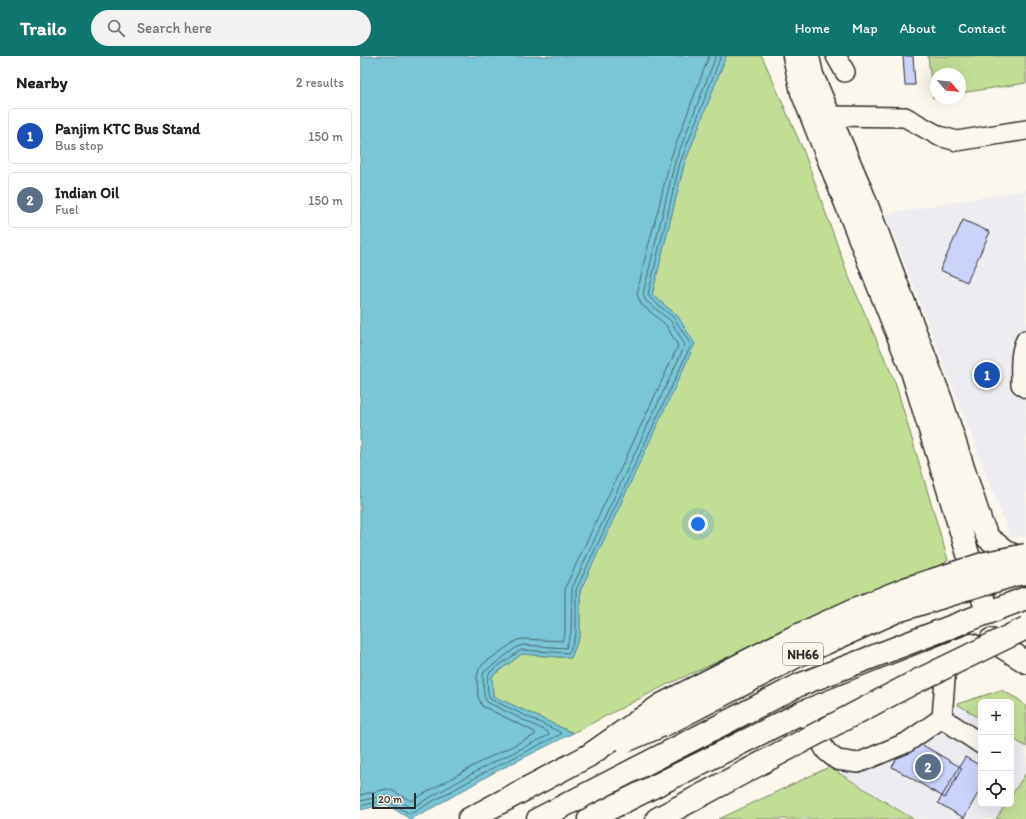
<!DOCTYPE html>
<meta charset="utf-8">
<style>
:root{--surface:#fff;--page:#f2f2f2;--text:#202124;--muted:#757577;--line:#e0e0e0;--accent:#0f766e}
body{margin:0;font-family:Itim,sans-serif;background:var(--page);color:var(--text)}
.controls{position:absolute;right:12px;bottom:12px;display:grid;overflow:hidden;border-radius:6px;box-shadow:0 4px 16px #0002}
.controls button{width:36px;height:36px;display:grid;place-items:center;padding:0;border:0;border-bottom:1px solid var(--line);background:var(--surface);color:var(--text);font:20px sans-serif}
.compass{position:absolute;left:570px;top:12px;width:36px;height:36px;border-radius:50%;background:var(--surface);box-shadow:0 4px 16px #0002;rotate:118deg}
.scale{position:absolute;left:12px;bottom:10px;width:44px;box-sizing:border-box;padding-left:4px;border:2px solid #2b2b2b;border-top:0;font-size:11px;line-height:14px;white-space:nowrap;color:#2b2b2b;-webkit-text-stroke:3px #fbf7ec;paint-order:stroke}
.you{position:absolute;left:338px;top:468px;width:14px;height:14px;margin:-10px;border:3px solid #fff;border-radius:50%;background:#1a73e8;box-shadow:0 0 0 6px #1a73e833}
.badge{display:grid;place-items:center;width:26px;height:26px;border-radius:50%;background:var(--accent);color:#fff;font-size:13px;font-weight:700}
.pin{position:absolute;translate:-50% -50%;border:2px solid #fff;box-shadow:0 1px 4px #0006}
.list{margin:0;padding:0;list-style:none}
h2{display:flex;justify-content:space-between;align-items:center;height:52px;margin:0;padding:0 16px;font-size:17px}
h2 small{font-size:13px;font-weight:400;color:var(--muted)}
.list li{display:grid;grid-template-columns:26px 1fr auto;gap:12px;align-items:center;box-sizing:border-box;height:56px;margin:0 8px 8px;padding:0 8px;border:1px solid var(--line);border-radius:6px}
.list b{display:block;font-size:15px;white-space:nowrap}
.list p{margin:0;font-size:13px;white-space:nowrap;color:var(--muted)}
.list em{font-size:13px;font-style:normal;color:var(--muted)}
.icon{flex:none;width:22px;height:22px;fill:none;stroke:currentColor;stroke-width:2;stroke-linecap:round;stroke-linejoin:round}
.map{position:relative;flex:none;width:666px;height:763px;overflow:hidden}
header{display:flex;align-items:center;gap:24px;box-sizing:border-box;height:56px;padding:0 20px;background:var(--accent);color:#fff}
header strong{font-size:19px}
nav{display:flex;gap:22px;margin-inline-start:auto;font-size:14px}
.search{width:280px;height:36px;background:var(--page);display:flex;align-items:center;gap:10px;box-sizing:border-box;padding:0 14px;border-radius:22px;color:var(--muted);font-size:15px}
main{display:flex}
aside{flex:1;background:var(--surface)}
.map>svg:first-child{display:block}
</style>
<header>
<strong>Trailo</strong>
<div class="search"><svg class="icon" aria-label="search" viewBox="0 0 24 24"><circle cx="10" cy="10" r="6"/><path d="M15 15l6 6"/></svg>Search here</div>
<nav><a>Home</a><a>Map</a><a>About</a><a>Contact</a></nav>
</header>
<main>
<aside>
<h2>Nearby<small>2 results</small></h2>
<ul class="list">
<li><span class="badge" style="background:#1a4fb4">1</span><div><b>Panjim KTC Bus Stand</b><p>Bus stop</p></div><em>150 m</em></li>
<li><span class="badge" style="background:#5c6f8a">2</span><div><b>Indian Oil</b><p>Fuel</p></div><em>150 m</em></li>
</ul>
</aside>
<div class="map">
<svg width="666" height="763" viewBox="0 0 666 763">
<rect width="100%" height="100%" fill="#fbf7ec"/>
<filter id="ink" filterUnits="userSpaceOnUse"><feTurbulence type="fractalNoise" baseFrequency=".025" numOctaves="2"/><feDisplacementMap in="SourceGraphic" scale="8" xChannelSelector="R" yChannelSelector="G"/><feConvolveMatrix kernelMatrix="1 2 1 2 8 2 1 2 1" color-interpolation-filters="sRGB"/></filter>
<g filter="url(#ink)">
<path fill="#edecf0" d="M 666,134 L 666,480 L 651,482 L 526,158 Z
M 597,648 L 621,663 L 621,748 L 646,748 L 636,763 L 553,763 L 469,711 Z
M 651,681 L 666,691 L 666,717 L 651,740 Z"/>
<path fill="#c2de95" stroke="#768460" d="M 366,0 L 402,0 L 444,96 L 488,219 L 535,326 L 588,504 L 571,519 L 435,571 L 306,629 L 213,677 L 133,640 L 132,620 L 162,598 L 211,602 L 220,579 L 220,535 L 273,421 L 317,259 L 292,239 L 324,109 Z
M 568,0 L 666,0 L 666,27 L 600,37 L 600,18 L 576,18 L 576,41 L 573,42 Z
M 641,634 L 658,643 L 666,650 L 666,691 L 651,681 L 651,646 L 621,646 L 621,663 L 597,648 Z
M 469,711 L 553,763 L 359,763 Z
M 666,717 L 666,763 L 636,763 L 646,748 L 651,748 L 651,740 Z"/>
<path fill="#78c6d6" stroke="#598892" d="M 0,0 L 366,0 L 324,109 L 292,239 L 317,259 L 335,288 L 220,535 L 220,579 L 211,602 L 162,598 L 132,620 L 133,640 L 213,677 L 133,717 L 74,751 L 50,763 L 26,748 L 0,754 Z"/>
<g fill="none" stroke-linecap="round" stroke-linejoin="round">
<path stroke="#4a696f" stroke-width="1" d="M 0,739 L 27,733 L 33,735 L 51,745 L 126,703 L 175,679 L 175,676 L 122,650 L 118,641 L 117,620 L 119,613 L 123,608 L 157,584 L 163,583 L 202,585 L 205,576 L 205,535 L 206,530 L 318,290 L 306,269 L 281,248 L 277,238 L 286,198 L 298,154 L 310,104 L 349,0
M 0,745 L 27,739 L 51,752 L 128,709 L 189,679 L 188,676 L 127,646 L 124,640 L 123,620 L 124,616 L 157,591 L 163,589 L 206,592 L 211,577 L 212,532 L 325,289 L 311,265 L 286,245 L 283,238 L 315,106 L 356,0
M 0,750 L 26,744 L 50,758 L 131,713 L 201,678 L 200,676 L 130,643 C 127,637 126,622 130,616 L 161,594 L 209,597 L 216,578 L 216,534 L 331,289 L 314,262 L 290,242 L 288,238 L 320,107 L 361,0"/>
</g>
<path fill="#ccd3fb" stroke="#2b2b2b" d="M 543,0 L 553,0 L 555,29 L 545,29 Z
M 603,164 L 630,176 L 607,226 L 580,214 Z
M 549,681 L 602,712 L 585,742 L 532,711 Z
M 605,701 L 621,710 L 621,732 L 604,762 L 578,747 Z"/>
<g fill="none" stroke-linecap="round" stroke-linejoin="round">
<defs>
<path id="minor" d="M 476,0 L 485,16
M 469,60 L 545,61 L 579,80 L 597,85 L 666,74
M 666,284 C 659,298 661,313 661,328 L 666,332
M 443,656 L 466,695 L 477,704 L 498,707 L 546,687 L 582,662
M 582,662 L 587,598
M 582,662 L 621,688"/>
<path id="major" d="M 434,0 L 442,36 L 552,315 L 615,521 L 628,557
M 449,5 L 452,19 L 501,134 L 581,344 L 621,467 L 628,482 L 648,497 L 666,504
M 631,584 L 666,606"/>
<path id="highway" d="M 109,763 L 228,700
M 178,763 L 439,629 L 666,542
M 229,763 L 443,656 L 612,589
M 297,763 L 420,697"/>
</defs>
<use href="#minor" stroke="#2b2b2b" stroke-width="22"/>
<use href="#major" stroke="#2b2b2b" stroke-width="25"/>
<use href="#highway" stroke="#2b2b2b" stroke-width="25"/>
<use href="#minor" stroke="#fbf7ec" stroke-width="19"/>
<use href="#major" stroke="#fbf7ec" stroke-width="22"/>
<use href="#highway" stroke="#fbf7ec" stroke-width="22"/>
<defs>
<path id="highway-bridge" d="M 265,685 L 310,666 L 441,598 L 537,555 L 654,519 L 666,517
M 420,697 L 557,625 L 666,572
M 228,700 L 301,649 L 430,583 L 493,554 L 545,533 L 626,507 L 666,499"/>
</defs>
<use href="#highway-bridge" stroke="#2b2b2b" stroke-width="25" stroke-linecap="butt"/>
<use href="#highway-bridge" stroke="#fbf7ec" stroke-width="22"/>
</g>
</g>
<g text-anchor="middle" stroke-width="3" stroke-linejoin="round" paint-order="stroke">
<rect fill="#fbf7ec" stroke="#696865" stroke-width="1" x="423" y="587" width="40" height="22" rx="3"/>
<g font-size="13" font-weight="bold" fill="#2b2b2b">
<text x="443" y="603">NH66</text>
</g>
</g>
</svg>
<div class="controls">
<button>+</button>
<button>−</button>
<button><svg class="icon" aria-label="locate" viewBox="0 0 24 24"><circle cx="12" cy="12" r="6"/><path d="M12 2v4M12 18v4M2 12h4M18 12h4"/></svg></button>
</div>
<svg class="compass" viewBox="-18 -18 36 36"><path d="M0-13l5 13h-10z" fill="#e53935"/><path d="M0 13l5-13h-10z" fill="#757577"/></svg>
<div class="scale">20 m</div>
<div class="you"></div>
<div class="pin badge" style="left:627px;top:319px;background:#1a4fb4">1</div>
<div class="pin badge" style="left:568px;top:711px;background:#5c6f8a">2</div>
</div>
</main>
